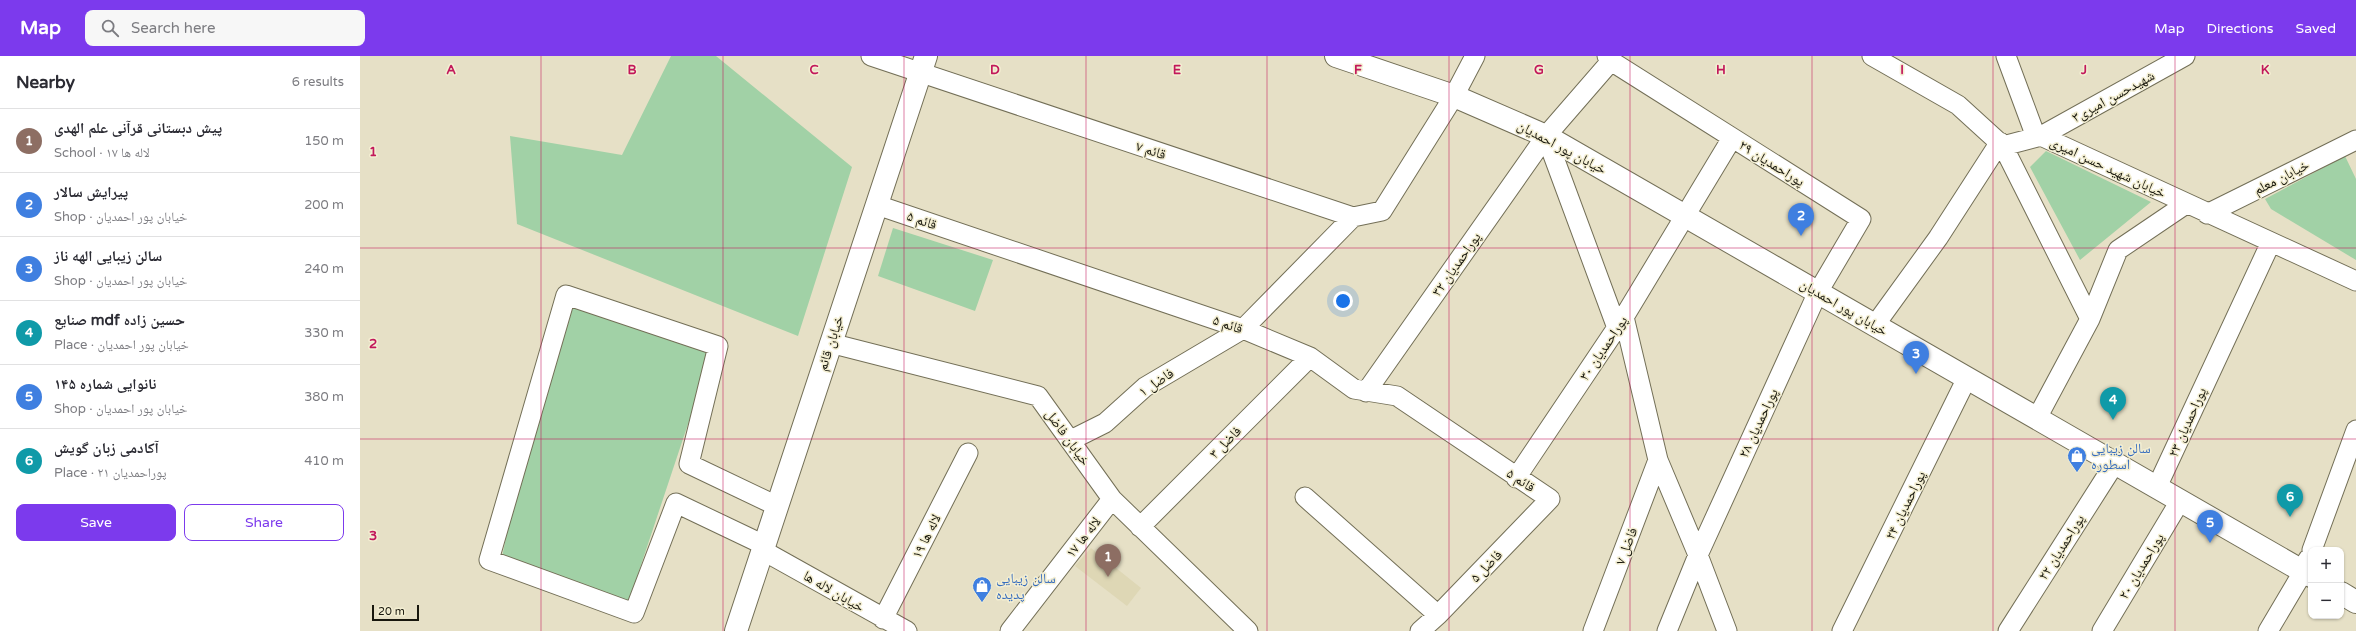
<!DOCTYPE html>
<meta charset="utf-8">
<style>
:root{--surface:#fff;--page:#f7f7f7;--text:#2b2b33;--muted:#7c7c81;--line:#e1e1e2;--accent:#7c3aed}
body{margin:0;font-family:"Varela Round","Noto Naskh Arabic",sans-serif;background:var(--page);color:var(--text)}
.controls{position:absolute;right:12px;bottom:12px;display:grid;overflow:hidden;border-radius:8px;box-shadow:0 1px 3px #0004}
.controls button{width:36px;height:36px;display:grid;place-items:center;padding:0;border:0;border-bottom:1px solid var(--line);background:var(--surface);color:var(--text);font:20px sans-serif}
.scale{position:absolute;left:12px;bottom:10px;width:47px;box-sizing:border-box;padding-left:4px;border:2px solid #18170d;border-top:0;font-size:11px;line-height:14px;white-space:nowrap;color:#18170d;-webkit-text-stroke:3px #f3eed2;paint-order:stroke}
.you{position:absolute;left:983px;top:245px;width:14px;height:14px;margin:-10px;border:3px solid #fff;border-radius:50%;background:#1a73e8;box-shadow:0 0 0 6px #1a73e833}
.badge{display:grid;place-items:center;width:26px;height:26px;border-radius:50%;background:var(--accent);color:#fff;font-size:13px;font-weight:700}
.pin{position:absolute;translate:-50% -33px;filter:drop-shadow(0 1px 2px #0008)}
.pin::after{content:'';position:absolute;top:21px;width:14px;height:12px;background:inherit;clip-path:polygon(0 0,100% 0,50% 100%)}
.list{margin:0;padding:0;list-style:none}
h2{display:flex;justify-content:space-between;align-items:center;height:52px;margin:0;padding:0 16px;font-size:17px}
h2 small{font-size:13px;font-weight:400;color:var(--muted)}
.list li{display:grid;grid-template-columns:26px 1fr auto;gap:12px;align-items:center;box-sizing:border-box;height:64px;padding:0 16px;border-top:1px solid var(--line)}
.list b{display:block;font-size:15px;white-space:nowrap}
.list p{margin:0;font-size:13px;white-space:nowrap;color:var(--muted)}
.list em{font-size:13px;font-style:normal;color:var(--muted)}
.actions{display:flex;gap:8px;padding:12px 16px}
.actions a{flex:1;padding:9px 0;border:1px solid var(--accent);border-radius:8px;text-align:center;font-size:14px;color:var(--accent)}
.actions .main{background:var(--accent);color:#fff}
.icon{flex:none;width:22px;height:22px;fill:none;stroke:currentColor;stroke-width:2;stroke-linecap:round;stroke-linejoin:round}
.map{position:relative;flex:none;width:1996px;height:575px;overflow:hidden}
header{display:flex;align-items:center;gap:24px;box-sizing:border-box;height:56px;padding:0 20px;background:var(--accent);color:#fff}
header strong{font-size:19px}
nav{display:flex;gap:22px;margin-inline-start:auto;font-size:14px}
.search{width:280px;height:36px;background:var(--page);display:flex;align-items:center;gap:10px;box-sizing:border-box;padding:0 14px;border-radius:8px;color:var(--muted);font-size:15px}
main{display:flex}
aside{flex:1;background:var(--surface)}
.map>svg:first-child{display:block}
</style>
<header>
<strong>Map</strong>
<div class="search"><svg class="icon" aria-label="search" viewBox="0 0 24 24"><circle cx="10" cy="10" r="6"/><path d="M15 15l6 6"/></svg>Search here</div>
<nav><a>Map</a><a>Directions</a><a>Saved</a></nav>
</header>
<main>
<aside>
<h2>Nearby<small>6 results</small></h2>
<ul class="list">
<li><span class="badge" style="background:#8d6e63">1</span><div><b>پیش دبستانی قرآنی علم الهدی</b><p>School · لاله ها ۱۷</p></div><em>150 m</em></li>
<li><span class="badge" style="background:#3f7fe0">2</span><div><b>پیرایش سالار</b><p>Shop · خیابان پور احمدیان</p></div><em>200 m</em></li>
<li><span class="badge" style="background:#3f7fe0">3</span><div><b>سالن زیبایی الهه ناز</b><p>Shop · خیابان پور احمدیان</p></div><em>240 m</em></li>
<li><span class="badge" style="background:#0f9aa8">4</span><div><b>صنایع mdf حسین زاده</b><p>Place · خیابان پور احمدیان</p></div><em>330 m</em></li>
<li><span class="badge" style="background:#3f7fe0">5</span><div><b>نانوایی شماره ۱۴۵</b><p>Shop · خیابان پور احمدیان</p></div><em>380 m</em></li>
<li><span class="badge" style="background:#0f9aa8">6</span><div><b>آکادمی زبان گویش</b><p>Place · پوراحمدیان ۲۱</p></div><em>410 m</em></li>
</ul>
<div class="actions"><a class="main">Save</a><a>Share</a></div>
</aside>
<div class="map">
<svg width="1996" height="575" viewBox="0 0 1996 575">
<rect width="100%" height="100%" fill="#e6e0c6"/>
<path fill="#ded7b5" d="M 731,492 L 781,532 L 767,550 L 715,510 Z"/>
<path fill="#a1d1a6" d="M 311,0 L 356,0 L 492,111 L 438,280 L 157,168 L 150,80 L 262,99 Z
M 1686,95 L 1791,146 L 1720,204 L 1670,111 Z
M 1985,100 L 1996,123 L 1996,204 L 1911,153 L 1905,143 Z
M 533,172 L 633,204 L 615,255 L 518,220 Z
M 213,251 L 352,296 L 268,548 L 142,501 L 149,467 Z"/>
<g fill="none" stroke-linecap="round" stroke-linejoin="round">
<defs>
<path id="street" d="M 511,0 L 993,161 L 1022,155 L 1094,40 L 1115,0
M 1247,0 L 1251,5 L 1501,163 L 1458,236 L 1338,499 L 1307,575
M 1512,0 L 1598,49 L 1643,90 L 1681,80 L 1825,0
M 1646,0 L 1676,81
M 1186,80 L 1257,272
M 1681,80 L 1996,225
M 1643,90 L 1730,263
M 517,149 L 883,273 L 950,301 L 994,333 L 1037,340 L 1190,443 L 1078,559 L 1060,575
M 1847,158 L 1996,84
M 1264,261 L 1298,404 L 1338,499 L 1367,575
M 1515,269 L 1578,182 L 1640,86
M 470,287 L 678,340 L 752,443 L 888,575
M 1006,336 L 1186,80 L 1251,5
M 1677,362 L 1730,263 L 1758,194 L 1826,148
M 711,384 L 745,367 L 785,331 L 883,273 L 993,161
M 1156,422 L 1264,261 L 1372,82
M 1797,431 L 1911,186
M 945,441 L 1078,559
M 780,471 L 950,301
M 404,489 L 316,447 L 274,557 L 129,504 L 206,239 L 358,290 L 329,408 L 417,450
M 402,494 L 547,575
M 1952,494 L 1996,374
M 523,563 L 608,397
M 650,575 L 752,443
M 1233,575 L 1298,404
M 1482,575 L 1607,322
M 1648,575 L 1755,407
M 1742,575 L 1820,445
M 1908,575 L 1943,516 L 1948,503"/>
<path id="secondary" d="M 976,0 L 1094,40 L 1186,80 L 1951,520
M 1981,537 L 1996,546
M 376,575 L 566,0"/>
</defs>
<use href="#street" stroke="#736f57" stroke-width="21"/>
<use href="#secondary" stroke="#736f57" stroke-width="24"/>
<use href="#street" stroke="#fff" stroke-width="19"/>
<use href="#secondary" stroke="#fff" stroke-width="22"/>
</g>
<path fill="none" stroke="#c2185b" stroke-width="1" stroke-opacity="0.55" d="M 181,0 L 181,575M 363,0 L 363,575M 544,0 L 544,575M 726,0 L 726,575M 907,0 L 907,575M 1089,0 L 1089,575M 1270,0 L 1270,575M 1452,0 L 1452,575M 1633,0 L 1633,575M 1815,0 L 1815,575M 0,192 L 1996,192M 0,383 L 1996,383"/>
<defs>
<symbol id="shop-pin" viewBox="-11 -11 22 30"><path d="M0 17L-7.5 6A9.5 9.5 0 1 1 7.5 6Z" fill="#3f7fe0" stroke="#f3eed2"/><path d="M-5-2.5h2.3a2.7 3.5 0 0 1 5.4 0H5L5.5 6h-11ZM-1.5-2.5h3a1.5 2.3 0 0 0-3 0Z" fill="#fff"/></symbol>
</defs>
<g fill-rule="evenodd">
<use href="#shop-pin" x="1706" y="389" width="22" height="30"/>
<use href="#shop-pin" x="611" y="519" width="22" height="30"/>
</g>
<g text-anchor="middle" stroke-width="3" stroke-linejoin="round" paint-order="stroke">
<g font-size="14" fill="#18170d" stroke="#f3eed2">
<text transform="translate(1753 40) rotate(-29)" y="5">شهیدحسن امیری۳</text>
<text transform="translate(1202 91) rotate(28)" y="5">خیابان پور احمدیان</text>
<text transform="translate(791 94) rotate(18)" y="5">قائم ۷</text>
<text transform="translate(1412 107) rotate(32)" y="5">پوراحمدیان ۲۹</text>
<text transform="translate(1748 111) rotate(25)" y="5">خیابان شهید حسن امیری</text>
<text transform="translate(1921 121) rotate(-27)" y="5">خیابان معلم</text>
<text transform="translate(562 164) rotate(19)" y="5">قائم ۵</text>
<text transform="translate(1096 208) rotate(-55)" y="5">پوراحمدیان ۳۲</text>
<text transform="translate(1484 251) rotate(30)" y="5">خیابان پور احمدیان</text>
<text transform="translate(868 268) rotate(19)" y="5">قائم ۵</text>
<text transform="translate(470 287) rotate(-72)" y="5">خیابان قائم</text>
<text transform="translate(1243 292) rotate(-56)" y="5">پوراحمدیان ۳۰</text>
<text transform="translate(796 326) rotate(-34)" y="5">فاضل ۱</text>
<text transform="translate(1827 366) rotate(-66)" y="5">پوراحمدیان ۲۳</text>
<text transform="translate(1398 367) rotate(-65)" y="5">پوراحمدیان ۲۸</text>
<text transform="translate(708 381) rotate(54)" y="5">خیابان فاضل</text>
<text transform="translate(865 386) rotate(-45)" y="5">فاضل ۳</text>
<text transform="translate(1161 424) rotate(33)" y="5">قائم ۵</text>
<text transform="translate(1545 449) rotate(-64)" y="5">پوراحمدیان ۲۴</text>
<text transform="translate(566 480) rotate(-63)" y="5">لاله ها ۱۹</text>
<text transform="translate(723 481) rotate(-52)" y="5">لاله ها ۱۷</text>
<text transform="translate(1266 490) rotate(-69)" y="5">فاضل ۷</text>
<text transform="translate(1701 491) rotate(-58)" y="5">پوراحمدیان ۲۲</text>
<text transform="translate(1126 510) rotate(-46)" y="5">فاضل ۵</text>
<text transform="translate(1781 510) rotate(-59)" y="5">پوراحمدیان ۲۰</text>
<text transform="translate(474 535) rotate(30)" y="5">خیابان لاله ها</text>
</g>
<g font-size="14" fill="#366cbe" stroke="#f3eed2" text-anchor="start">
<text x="1731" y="397">سالن زیبایی<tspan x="1731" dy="16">اسطوره</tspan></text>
<text x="636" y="527">سالن زیبایی<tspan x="636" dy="16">پدیده</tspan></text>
</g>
</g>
<g font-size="13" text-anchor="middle" font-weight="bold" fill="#c2185b" stroke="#f3eed2" stroke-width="3" stroke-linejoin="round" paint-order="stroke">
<text x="91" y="18">A</text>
<text x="272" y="18">B</text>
<text x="454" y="18">C</text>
<text x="635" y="18">D</text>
<text x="817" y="18">E</text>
<text x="998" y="18">F</text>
<text x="1179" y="18">G</text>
<text x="1361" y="18">H</text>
<text x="1542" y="18">I</text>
<text x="1724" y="18">J</text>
<text x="1905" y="18">K</text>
<text x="13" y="100">1</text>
<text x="13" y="292">2</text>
<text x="13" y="484">3</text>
</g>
</svg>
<div class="controls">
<button>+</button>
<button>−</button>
</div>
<div class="scale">20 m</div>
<div class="you"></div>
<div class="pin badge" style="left:748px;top:521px;background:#8d6e63">1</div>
<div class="pin badge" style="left:1441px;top:180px;background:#3f7fe0">2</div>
<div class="pin badge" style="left:1556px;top:318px;background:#3f7fe0">3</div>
<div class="pin badge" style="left:1753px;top:364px;background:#0f9aa8">4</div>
<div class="pin badge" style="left:1850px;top:487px;background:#3f7fe0">5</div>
<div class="pin badge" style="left:1930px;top:461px;background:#0f9aa8">6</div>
</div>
</main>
